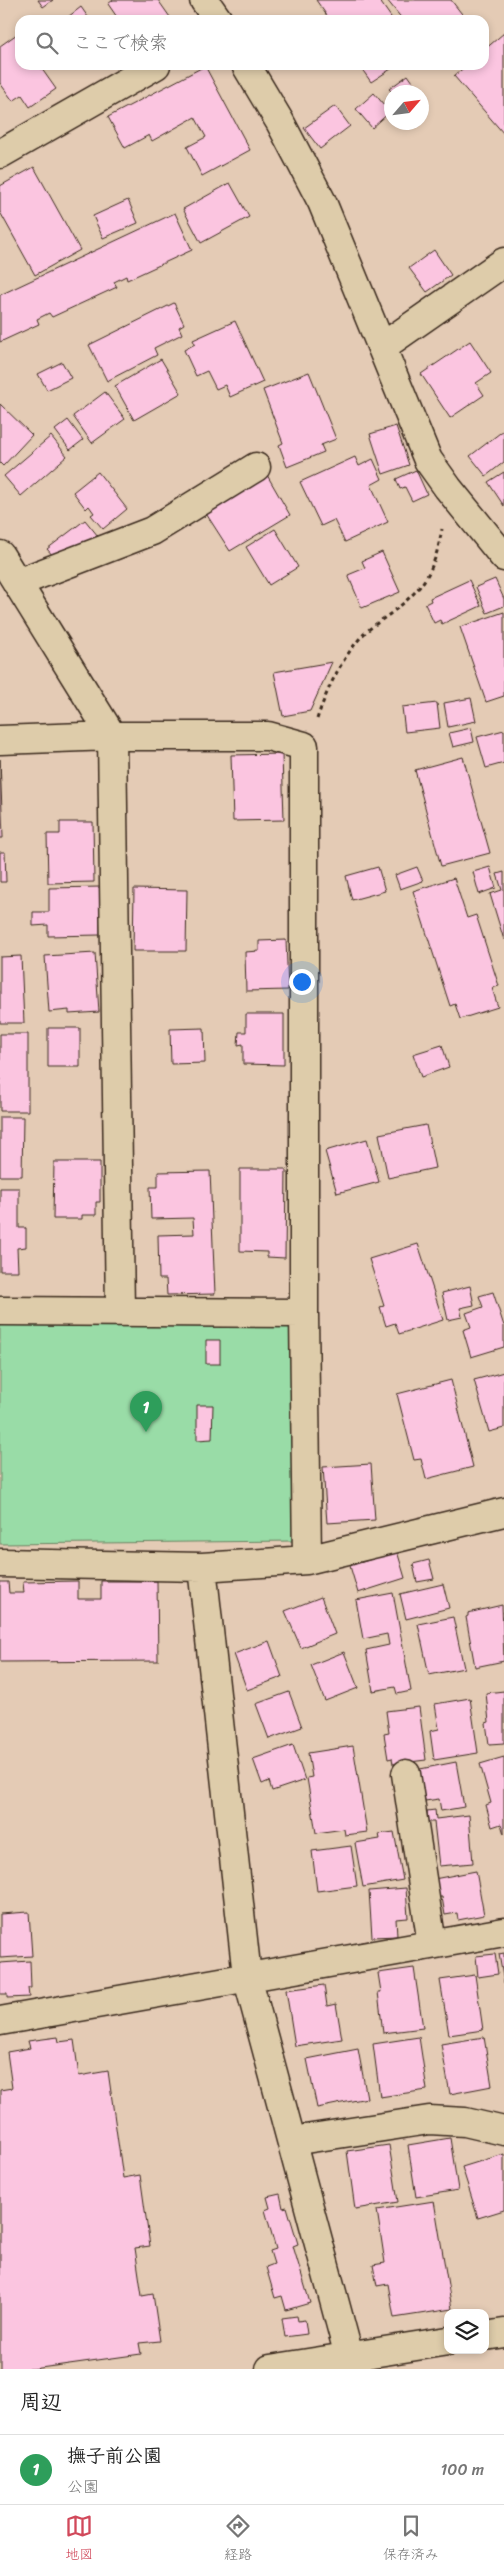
<!DOCTYPE html>
<html lang="ja">
<meta charset="utf-8">
<style>
:root{--surface:#fff;--page:#f2f2f2;--text:#222;--muted:#767676;--line:#e0e0e0;--accent:#d1495b}
body{margin:0;font-family:Sriracha,"Klee One",sans-serif;background:var(--page);color:var(--text)}
.controls{position:absolute;right:15px;bottom:15px;display:grid;overflow:hidden;border-radius:10px;box-shadow:0 2px 8px #0003}
.controls button{width:45px;height:45px;display:grid;place-items:center;padding:0;border:0;border-bottom:1px solid var(--line);background:var(--surface);color:var(--text);font:25px sans-serif}
.compass{position:absolute;left:384px;top:85px;width:45px;height:45px;border-radius:50%;background:var(--surface);box-shadow:0 2px 8px #0003;rotate:62deg}
.you{position:absolute;left:301px;top:981px;width:18px;height:18px;margin:-12px;border:4px solid #fff;border-radius:50%;background:#1a73e8;box-shadow:0 0 0 8px #1a73e833}
.badge{display:grid;place-items:center;width:32px;height:32px;border-radius:50%;background:var(--accent);color:#fff;font-size:16px;font-weight:700}
.pin{position:absolute;translate:-50% -41px;filter:drop-shadow(0 1px 2px #0008)}
.pin::after{content:'';position:absolute;top:26px;width:18px;height:15px;background:inherit;clip-path:polygon(0 0,100% 0,50% 100%)}
.list{margin:0;padding:0;list-style:none}
h2{display:flex;justify-content:space-between;align-items:center;height:65px;margin:0;padding:0 20px;font-size:21px}
h2 small{font-size:16px;font-weight:400;color:var(--muted)}
.list li{display:grid;grid-template-columns:32px 1fr auto;gap:15px;align-items:center;box-sizing:border-box;height:70px;padding:0 20px;border-top:1px solid var(--line)}
.list b{display:block;font-size:19px;white-space:nowrap}
.list p{margin:0;font-size:16px;white-space:nowrap;color:var(--muted)}
.list em{font-size:16px;font-style:normal;color:var(--muted)}
.icon{flex:none;width:28px;height:28px;fill:none;stroke:currentColor;stroke-width:2;stroke-linecap:round;stroke-linejoin:round}
.map{position:relative;flex:none;width:504px;height:2369px;overflow:hidden}
.search{position:absolute;background:var(--surface);box-shadow:0 2px 8px #0003;left:15px;right:15px;top:15px;height:55px;display:flex;align-items:center;gap:12px;box-sizing:border-box;padding:0 18px;border-radius:15px;color:var(--muted);font-size:19px}
.sheet{height:135px;background:var(--surface)}
nav{display:flex;justify-content:space-around;align-items:center;box-sizing:border-box;height:70px;border-top:1px solid var(--line);background:var(--surface);font-size:14px;color:var(--muted)}
nav a{display:grid;justify-items:center;gap:2px}
nav .on{color:var(--accent)}
.map>svg:first-child{display:block}
</style>
<div class="map">
<svg width="504" height="2369" viewBox="0 0 504 2369">
<rect width="100%" height="100%" fill="#e4cbb5"/>
<filter id="ink" filterUnits="userSpaceOnUse"><feTurbulence type="fractalNoise" baseFrequency=".02" numOctaves="2"/><feDisplacementMap in="SourceGraphic" scale="10" xChannelSelector="R" yChannelSelector="G"/><feConvolveMatrix kernelMatrix="1 2 1 2 8 2 1 2 1" color-interpolation-filters="sRGB"/></filter>
<g filter="url(#ink)">
<path fill="#99dca7" stroke="#6a8362" d="M 0,1322 L 290,1323 L 293,1541 L 0,1544 Z"/>
<path fill="#fbc5e0" stroke="#3b2a1e" d="M 38,0 L 53,0 L 43,7 Z
M 113,0 L 158,0 L 172,20 L 119,20 L 108,4 Z
M 316,0 L 379,0 L 393,20 L 330,20 Z
M 387,0 L 451,0 L 465,18 L 463,20 L 403,20 Z
M 81,7 L 90,20 L 64,20 Z
M 504,33 L 504,134 L 454,76 L 467,65 L 484,65 L 484,50 Z
M 17,34 L 20,39 L 20,65 L 39,65 L 56,89 L 30,107 L 22,95 L 13,101 L 0,83 L 0,46 Z
M 359,65 L 397,65 L 371,82 Z
M 205,66 L 250,150 L 202,176 L 187,147 L 206,137 L 195,117 L 152,141 L 149,135 L 125,148 L 108,117 Z
M 408,75 L 420,92 L 392,92 L 389,89 Z
M 374,93 L 390,112 L 372,128 L 356,109 Z
M 335,106 L 350,126 L 320,149 L 304,128 Z
M 34,167 L 80,250 L 35,275 L 0,212 L 0,186 Z
M 230,183 L 249,217 L 201,243 L 183,209 Z
M 128,200 L 138,223 L 103,238 L 93,216 Z
M 175,213 L 192,250 L 127,280 L 126,276 L 114,282 L 117,287 L 52,317 L 49,313 L 37,319 L 39,324 L 0,342 L 0,295 Z
M 434,250 L 451,275 L 427,292 L 409,268 Z
M 174,303 L 184,324 L 179,327 L 182,334 L 154,348 L 157,355 L 107,381 L 89,345 Z
M 235,321 L 263,382 L 230,397 L 225,385 L 216,389 L 207,371 L 196,376 L 184,350 L 195,344 L 193,340 Z
M 470,341 L 491,373 L 476,383 L 484,395 L 450,418 L 421,374 Z
M 161,359 L 181,393 L 134,420 L 115,386 Z
M 62,362 L 71,378 L 47,390 L 38,374 Z
M 309,372 L 336,439 L 321,445 L 324,452 L 287,467 L 279,445 L 283,443 L 263,390 Z
M 105,392 L 125,419 L 92,443 L 73,416 Z
M 0,404 L 32,435 L 3,466 L 0,463 Z
M 68,420 L 83,440 L 70,450 L 55,430 Z
M 396,426 L 409,465 L 383,474 L 370,434 Z
M 504,430 L 504,462 L 486,476 L 470,456 Z
M 51,436 L 67,456 L 21,496 L 4,476 Z
M 355,457 L 359,466 L 373,459 L 382,479 L 371,485 L 388,522 L 345,542 L 334,520 L 321,526 L 300,482 Z
M 416,470 L 427,494 L 412,501 L 405,487 L 400,489 L 396,479 Z
M 98,472 L 127,509 L 103,529 L 91,515 L 94,513 L 89,506 L 86,509 L 73,492 Z
M 504,472 L 504,506 L 488,482 Z
M 267,475 L 290,515 L 230,551 L 205,512 Z
M 85,520 L 102,541 L 54,557 L 47,549 Z
M 275,529 L 298,567 L 269,585 L 246,547 Z
M 382,552 L 400,592 L 362,608 L 348,575 L 365,568 L 362,561 Z
M 495,579 L 504,599 L 504,606 L 487,613 L 476,587 Z
M 469,580 L 481,606 L 442,624 L 440,620 L 434,623 L 425,604 L 431,601 L 430,598 Z
M 504,612 L 504,696 L 486,702 L 460,627 Z
M 332,662 L 310,711 L 283,716 L 274,672 Z
M 471,698 L 476,721 L 448,727 L 444,703 Z
M 437,703 L 440,728 L 405,732 L 402,707 Z
M 471,728 L 474,742 L 453,747 L 449,733 Z
M 504,730 L 504,763 L 486,768 L 477,737 Z
M 282,754 L 284,820 L 233,821 L 231,755 Z
M 463,757 L 490,853 L 441,866 L 415,770 Z
M 0,759 L 3,838 L 0,838 Z
M 60,822 L 93,822 L 94,882 L 48,883 L 47,834 L 60,834 Z
M 0,852 L 5,852 L 6,882 L 0,882 Z
M 378,867 L 385,891 L 352,900 L 346,876 Z
M 417,867 L 423,881 L 400,889 L 395,875 Z
M 490,867 L 496,888 L 479,894 L 473,872 Z
M 504,872 L 504,940 L 490,894 L 502,890 L 497,874 Z
M 454,878 L 467,918 L 476,915 L 499,986 L 492,988 L 498,1007 L 460,1019 L 455,1004 L 450,1006 L 413,891 Z
M 100,887 L 100,935 L 48,936 L 48,925 L 33,926 L 33,912 L 49,912 L 49,888 Z
M 134,889 L 187,890 L 186,951 L 133,951 Z
M 286,940 L 288,990 L 246,991 L 245,952 L 259,951 L 259,941 Z
M 95,953 L 99,1012 L 69,1014 L 69,1010 L 49,1012 L 45,956 Z
M 21,956 L 24,1023 L 0,1023 L 0,957 Z
M 246,1014 L 284,1014 L 284,1065 L 243,1064 L 243,1044 L 238,1045 L 239,1032 L 246,1032 Z
M 48,1028 L 80,1028 L 80,1067 L 48,1067 Z
M 204,1028 L 205,1063 L 171,1064 L 170,1029 Z
M 0,1034 L 28,1034 L 28,1111 L 0,1111 Z
M 442,1045 L 449,1067 L 421,1077 L 413,1054 Z
M 0,1117 L 23,1117 L 22,1176 L 0,1176 Z
M 426,1125 L 435,1168 L 388,1178 L 379,1134 Z
M 367,1139 L 379,1182 L 337,1193 L 325,1151 Z
M 54,1162 L 100,1162 L 100,1202 L 96,1202 L 96,1215 L 82,1215 L 82,1219 L 53,1219 Z
M 240,1169 L 286,1169 L 285,1258 L 267,1257 L 267,1252 L 240,1251 Z
M 210,1171 L 215,1294 L 167,1295 L 166,1279 L 159,1279 L 158,1235 L 194,1234 L 193,1218 L 151,1219 L 150,1187 L 158,1187 L 158,1172 Z
M 0,1188 L 19,1188 L 19,1228 L 26,1228 L 26,1247 L 17,1248 L 18,1271 L 0,1271 Z
M 418,1244 L 443,1320 L 399,1334 L 395,1323 L 386,1326 L 380,1307 L 384,1306 L 369,1259 Z
M 470,1286 L 474,1305 L 460,1308 L 462,1317 L 448,1320 L 442,1293 Z
M 493,1292 L 504,1326 L 504,1347 L 471,1357 L 463,1330 L 471,1327 L 466,1313 L 483,1307 L 479,1296 Z
M 206,1340 L 220,1340 L 220,1364 L 206,1364 Z
M 504,1372 L 504,1428 L 489,1432 L 474,1380 Z
M 451,1380 L 473,1467 L 426,1479 L 421,1459 L 414,1460 L 397,1394 Z
M 197,1405 L 213,1405 L 212,1439 L 197,1440 Z
M 371,1464 L 375,1520 L 327,1523 L 323,1467 Z
M 397,1551 L 405,1578 L 358,1593 L 350,1566 Z
M 429,1560 L 434,1579 L 417,1582 L 413,1564 Z
M 78,1581 L 78,1599 L 101,1599 L 101,1581 L 157,1581 L 158,1661 L 0,1662 L 0,1582 L 8,1582 L 9,1593 L 24,1593 L 23,1582 Z
M 443,1584 L 449,1608 L 406,1619 L 400,1594 Z
M 393,1593 L 411,1691 L 397,1694 L 395,1687 L 373,1691 L 366,1650 L 389,1645 L 387,1634 L 363,1639 L 356,1600 Z
M 321,1597 L 335,1634 L 301,1648 L 285,1611 Z
M 502,1605 L 504,1661 L 475,1667 L 466,1617 L 468,1616 L 468,1613 Z
M 453,1617 L 464,1668 L 429,1675 L 418,1624 Z
M 269,1641 L 282,1677 L 247,1690 L 234,1654 Z
M 344,1652 L 358,1688 L 325,1701 L 311,1665 Z
M 504,1691 L 504,1743 L 489,1744 L 486,1723 L 489,1722 L 486,1693 Z
M 289,1692 L 302,1727 L 269,1739 L 256,1704 Z
M 470,1698 L 478,1753 L 434,1760 L 430,1731 L 439,1729 L 435,1704 Z
M 419,1707 L 426,1760 L 393,1764 L 392,1758 L 388,1759 L 384,1734 L 389,1733 L 386,1711 Z
M 293,1745 L 305,1780 L 272,1791 L 269,1781 L 262,1784 L 253,1759 Z
M 353,1746 L 367,1832 L 345,1835 L 344,1829 L 316,1833 L 307,1778 L 312,1777 L 308,1753 Z
M 504,1757 L 504,1834 L 501,1824 L 492,1827 L 486,1805 L 491,1803 L 480,1764 Z
M 456,1762 L 464,1807 L 441,1811 L 439,1799 L 425,1801 L 422,1786 L 418,1787 L 415,1770 Z
M 435,1810 L 436,1819 L 469,1815 L 473,1863 L 439,1866 L 434,1822 L 428,1822 L 427,1811 Z
M 394,1832 L 403,1880 L 363,1887 L 355,1843 L 380,1839 L 379,1834 Z
M 351,1846 L 357,1886 L 317,1891 L 312,1851 Z
M 476,1871 L 484,1915 L 458,1920 L 457,1913 L 445,1915 L 442,1897 L 438,1897 L 434,1879 Z
M 406,1888 L 408,1918 L 396,1919 L 397,1936 L 372,1937 L 369,1891 Z
M 29,1912 L 32,1956 L 0,1958 L 0,1914 Z
M 504,1953 L 504,1983 L 499,1954 Z
M 495,1954 L 498,1974 L 478,1977 L 476,1956 Z
M 30,1961 L 31,1988 L 28,1988 L 29,1997 L 7,1998 L 7,1994 L 0,1994 L 0,1963 Z
M 414,1968 L 423,2028 L 383,2033 L 378,1992 L 381,1992 L 378,1973 Z
M 475,1975 L 483,2030 L 449,2035 L 440,1980 Z
M 324,1985 L 327,2006 L 336,2004 L 342,2039 L 295,2046 L 286,1990 Z
M 58,2037 L 59,2042 L 74,2040 L 79,2076 L 108,2071 L 123,2178 L 140,2175 L 150,2246 L 135,2248 L 142,2296 L 153,2294 L 160,2341 L 139,2343 L 141,2354 L 33,2369 L 0,2369 L 0,2090 L 12,2088 L 7,2052 L 30,2048 L 28,2041 Z
M 419,2037 L 427,2090 L 380,2097 L 373,2044 Z
M 484,2037 L 492,2086 L 450,2094 L 441,2044 Z
M 358,2049 L 367,2098 L 317,2108 L 307,2059 Z
M 450,2138 L 458,2190 L 416,2197 L 408,2145 Z
M 389,2145 L 398,2202 L 355,2209 L 347,2151 Z
M 504,2154 L 504,2210 L 478,2218 L 462,2167 Z
M 280,2194 L 283,2208 L 287,2207 L 298,2244 L 293,2246 L 310,2303 L 286,2310 L 282,2296 L 275,2298 L 266,2267 L 274,2264 L 270,2251 L 276,2249 L 265,2210 L 270,2208 L 267,2197 Z
M 434,2201 L 452,2309 L 394,2318 L 388,2284 L 377,2286 L 373,2265 L 385,2263 L 377,2210 Z
M 297,2316 L 298,2321 L 305,2320 L 307,2334 L 285,2337 L 282,2318 Z"/>
<g fill="none" stroke-linecap="round" stroke-linejoin="round">
<defs>
<path id="minor" d="M 204,0 L 218,20
M 246,65 L 280,122 L 322,202 L 428,460 L 448,488 L 504,557
M 0,154 L 156,65
M 382,347 L 504,262
M 0,555 L 112,736 L 120,1312
M 17,583 L 152,531 L 256,467
M 0,740 L 112,736 L 268,736 L 304,746 L 304,1313 L 307,1560
M 0,1311 L 304,1313
M 0,1563 L 202,1567 L 307,1560 L 504,1512
M 202,1567 L 247,1976 L 349,2356
M 406,1774 L 432,1944
M 0,2021 L 504,1932
M 292,2141 L 429,2120 L 465,2122 L 504,2131"/>
<path id="major" d="M 485,2336 L 504,2333
M 270,2369 L 448,2341"/>
</defs>
<use href="#minor" stroke="#3b2a1e" stroke-width="31"/>
<use href="#major" stroke="#3b2a1e" stroke-width="31"/>
<path stroke="#3b2a1e" stroke-width="3" stroke-dasharray="4 4" stroke-linecap="butt" d="M 317,719 C 327,689 340,662 360,638 C 368,629 380,621 390,614 C 425,587 434,572 442,529"/>
<use href="#minor" stroke="#deccaa" stroke-width="28"/>
<use href="#major" stroke="#deccaa" stroke-width="28"/>
</g>
</g>
</svg>
<div class="controls">
<button><svg class="icon" aria-label="layers" viewBox="0 0 24 24"><path d="M12 4l9 5-9 5-9-5zM3 14l9 5 9-5"/></svg></button>
</div>
<svg class="compass" viewBox="-18 -18 36 36"><path d="M0-13l5 13h-10z" fill="#e53935"/><path d="M0 13l5-13h-10z" fill="#767676"/></svg>
<div class="you"></div>
<div class="pin badge" style="left:146px;top:1432px;background:#2e9e5b">1</div>
<div class="search"><svg class="icon" aria-label="search" viewBox="0 0 24 24"><circle cx="10" cy="10" r="6"/><path d="M15 15l6 6"/></svg>ここで検索</div>
</div>
<section class="sheet">
<h2>周辺<small></small></h2>
<ul class="list">
<li><span class="badge" style="background:#2e9e5b">1</span><div><b>撫子前公園</b><p>公園</p></div><em>100 m</em></li>
</ul>
</section>
<nav>
<a class="on"><svg class="icon" aria-label="map" viewBox="0 0 24 24"><path d="M3 6l6-2 6 2 6-2v14l-6 2-6-2-6 2zM9 4v14M15 6v14"/></svg>地図</a>
<a><svg class="icon" aria-label="directions" viewBox="0 0 24 24"><path d="M12 3l9 9-9 9-9-9zM9 14v-3h6M13 9l2 2-2 2"/></svg>経路</a>
<a><svg class="icon" aria-label="saved" viewBox="0 0 24 24"><path d="M7 4h10v16l-5-4-5 4z"/></svg>保存済み</a>
</nav>
